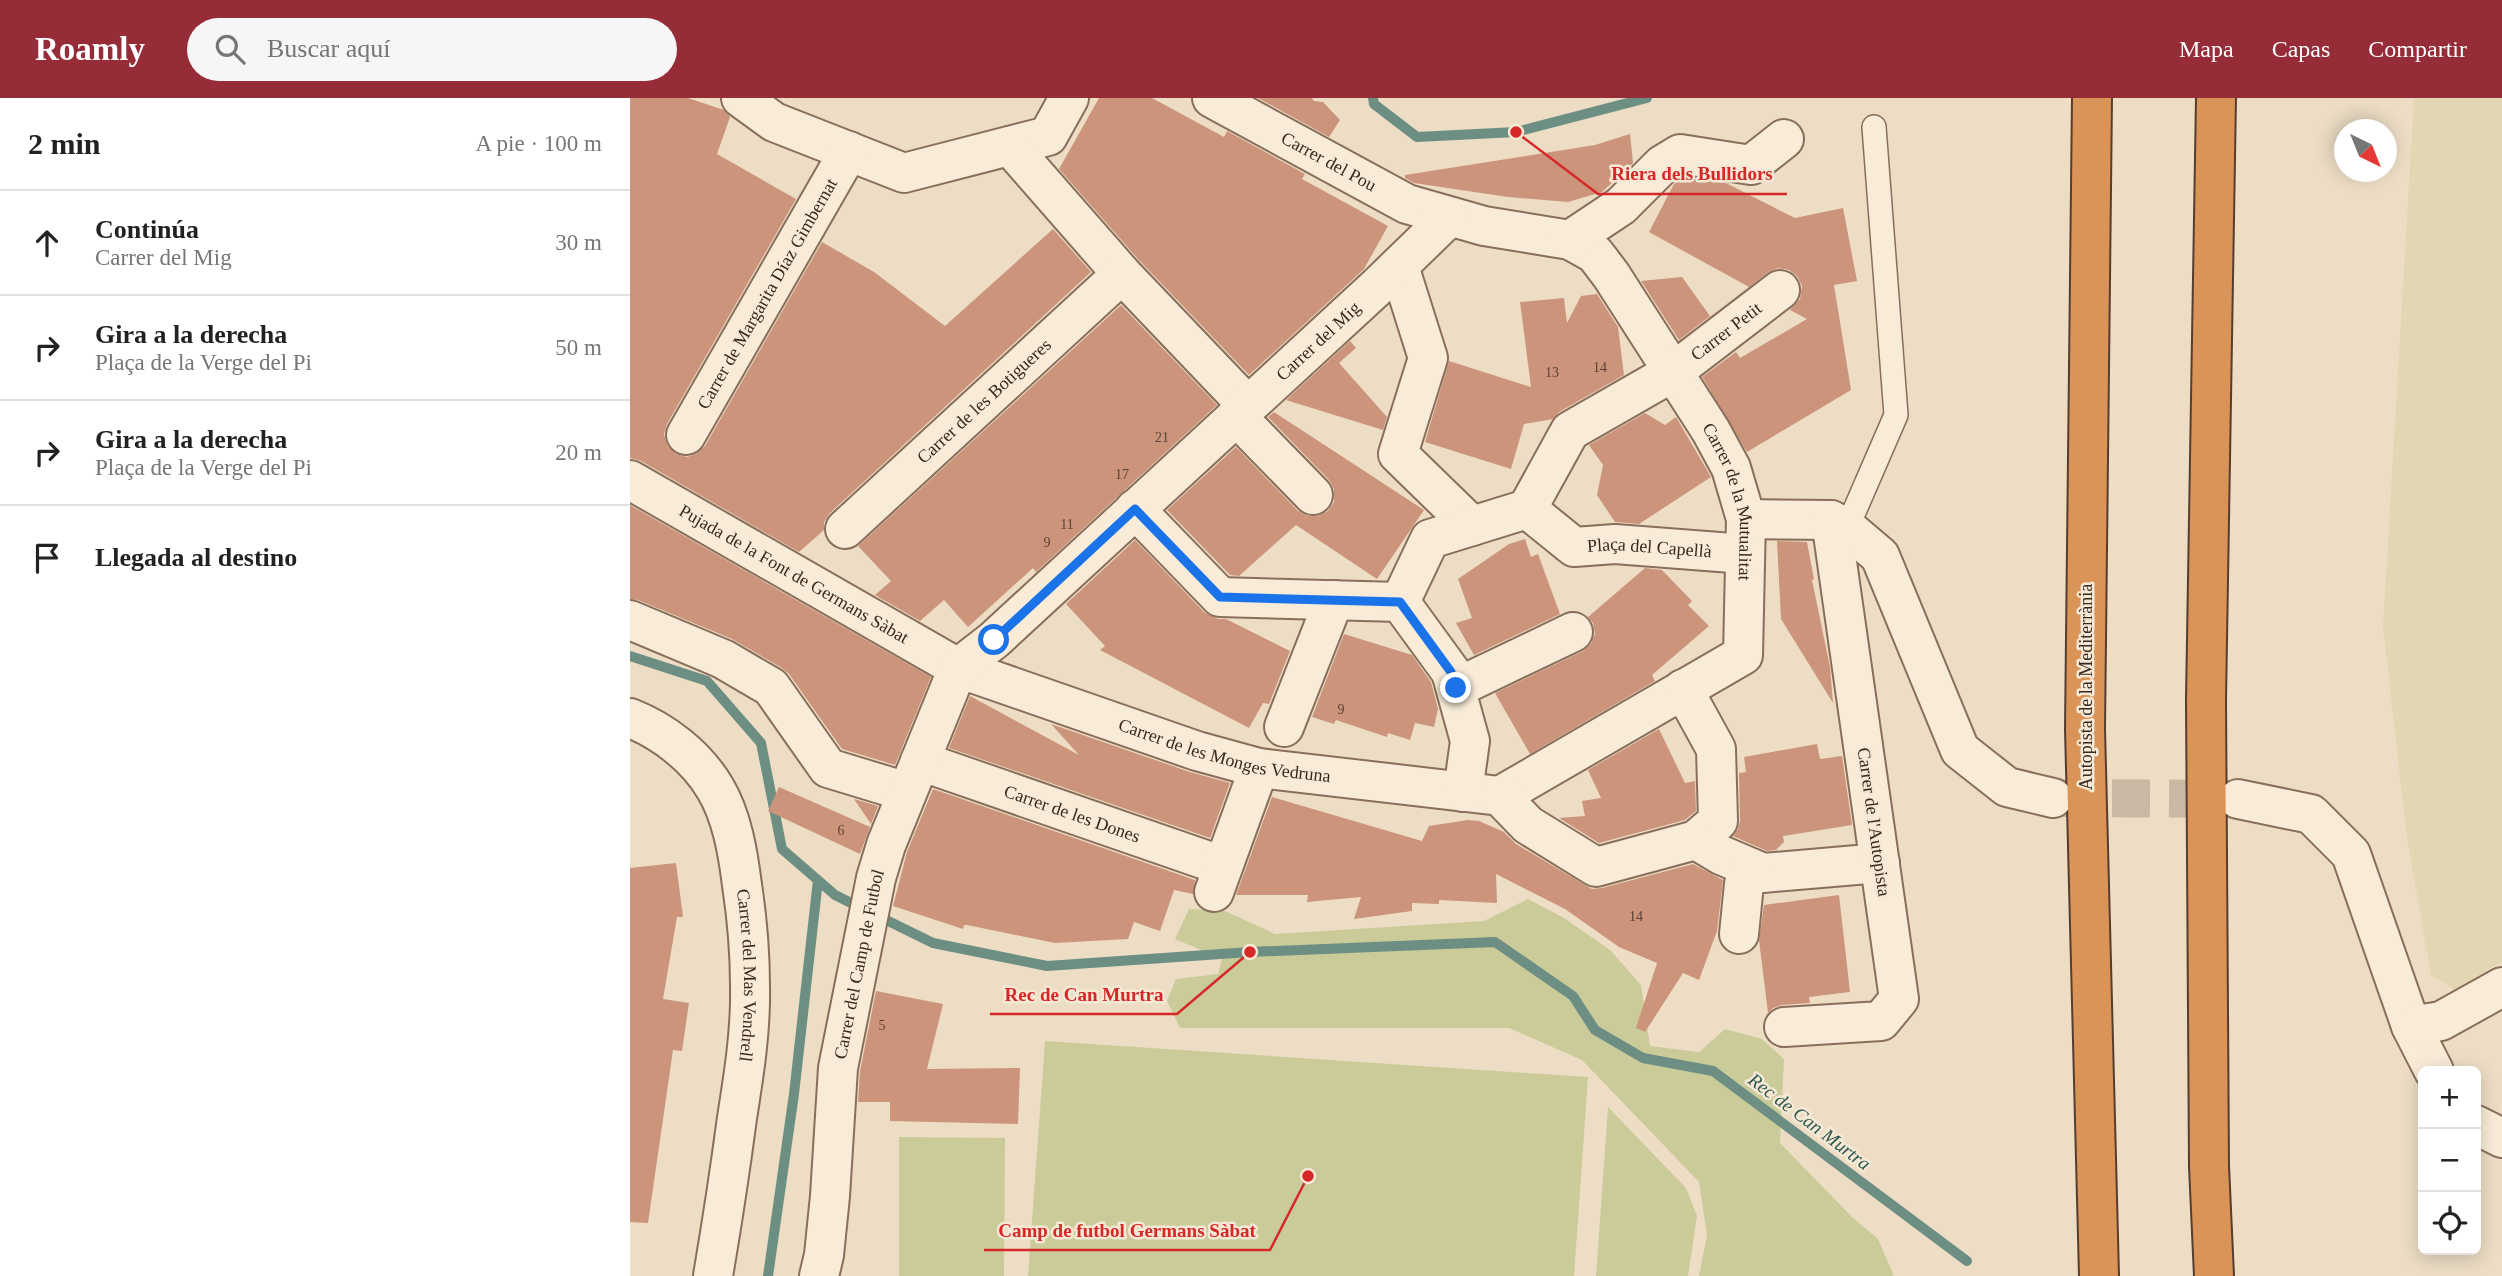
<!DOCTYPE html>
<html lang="es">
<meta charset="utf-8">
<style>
:root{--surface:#fff;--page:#f6f6f6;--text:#222;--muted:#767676;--line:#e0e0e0;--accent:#962c38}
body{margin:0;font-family:Georgia,serif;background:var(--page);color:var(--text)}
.controls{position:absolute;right:21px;bottom:21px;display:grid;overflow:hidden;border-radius:10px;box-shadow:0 4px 18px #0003}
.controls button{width:63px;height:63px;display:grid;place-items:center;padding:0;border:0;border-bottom:2px solid var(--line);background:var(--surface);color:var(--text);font:35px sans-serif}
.compass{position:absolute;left:1704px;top:21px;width:63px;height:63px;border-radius:50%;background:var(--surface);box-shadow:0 4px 18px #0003;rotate:137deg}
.stop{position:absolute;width:21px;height:21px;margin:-16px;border:5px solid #1a73e8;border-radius:50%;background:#fff}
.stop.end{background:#1a73e8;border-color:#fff;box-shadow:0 2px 7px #0008}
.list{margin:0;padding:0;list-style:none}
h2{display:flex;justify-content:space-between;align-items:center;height:91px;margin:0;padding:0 28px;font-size:30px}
h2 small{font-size:23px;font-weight:400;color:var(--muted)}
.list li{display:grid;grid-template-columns:46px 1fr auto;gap:21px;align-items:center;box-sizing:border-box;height:105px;padding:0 28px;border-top:2px solid var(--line)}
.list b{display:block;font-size:26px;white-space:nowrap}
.list p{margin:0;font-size:23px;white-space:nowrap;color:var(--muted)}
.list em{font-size:23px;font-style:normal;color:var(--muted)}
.icon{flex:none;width:38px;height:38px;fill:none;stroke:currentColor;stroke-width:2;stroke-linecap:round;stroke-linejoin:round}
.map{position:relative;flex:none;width:1872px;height:1178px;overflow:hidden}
header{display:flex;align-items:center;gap:42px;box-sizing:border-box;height:98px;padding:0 35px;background:var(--accent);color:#fff}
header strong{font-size:33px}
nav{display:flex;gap:38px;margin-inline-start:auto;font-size:24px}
.search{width:490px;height:63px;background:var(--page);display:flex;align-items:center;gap:18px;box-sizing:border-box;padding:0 24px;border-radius:38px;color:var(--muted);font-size:26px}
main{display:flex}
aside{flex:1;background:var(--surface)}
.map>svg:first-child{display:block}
</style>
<header>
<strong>Roamly</strong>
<div class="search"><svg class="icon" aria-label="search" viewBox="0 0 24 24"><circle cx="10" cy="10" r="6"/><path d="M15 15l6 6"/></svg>Buscar aquí</div>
<nav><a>Mapa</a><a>Capas</a><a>Compartir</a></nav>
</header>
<main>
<aside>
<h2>2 min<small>A pie · 100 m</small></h2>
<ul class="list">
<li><svg class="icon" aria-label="ahead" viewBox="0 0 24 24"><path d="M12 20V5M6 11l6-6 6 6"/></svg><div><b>Continúa</b><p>Carrer del Mig</p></div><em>30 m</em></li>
<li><svg class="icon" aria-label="right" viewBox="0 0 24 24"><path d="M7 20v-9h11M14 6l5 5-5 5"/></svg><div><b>Gira a la derecha</b><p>Plaça de la Verge del Pi</p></div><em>50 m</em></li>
<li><svg class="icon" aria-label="right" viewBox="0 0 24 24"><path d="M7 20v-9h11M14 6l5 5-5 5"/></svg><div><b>Gira a la derecha</b><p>Plaça de la Verge del Pi</p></div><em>20 m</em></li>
<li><svg class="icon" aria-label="arrive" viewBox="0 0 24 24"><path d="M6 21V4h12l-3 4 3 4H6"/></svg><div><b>Llegada al destino</b></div></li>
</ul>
</aside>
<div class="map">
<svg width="1872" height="1178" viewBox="0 0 1872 1178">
<rect width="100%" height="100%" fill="#edddc5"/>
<path fill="#e3d6b2" d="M 1784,0 L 1872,0 L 1872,864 L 1825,891 L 1801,877 L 1777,740 L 1753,529 Z"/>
<path fill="#cacb99" d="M 898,801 L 934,820 L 980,852 L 1011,887 L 1020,948 L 1069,954 L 1095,931 L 1132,941 L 1154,961 L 1150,1045 L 1223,1120 L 1248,1141 L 1264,1178 L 1069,1178 L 1077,1137 L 1069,1084 L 952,962 L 879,930 L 550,930 L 537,903 L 546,881 L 588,876 L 592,861 L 545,841 L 559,811 L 595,813 L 645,836 L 854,823 Z
M 415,943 L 958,979 L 944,1178 L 398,1178 Z
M 978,1009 L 1056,1090 L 1067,1118 L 1058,1178 L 966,1178 Z
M 269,1039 L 375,1040 L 374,1178 L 269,1178 Z"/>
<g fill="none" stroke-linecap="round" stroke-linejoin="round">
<path stroke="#6d8f83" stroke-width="10" d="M 743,0 L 744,6 L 787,39 L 886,34 L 1017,0
M 0,558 L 77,583 L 131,645 L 152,751 L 205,797 L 231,810
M 246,817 L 303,845 L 417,868 L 620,854 L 865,844 L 943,898 L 965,932 L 1013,960 L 1083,973 L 1337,1163
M 138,1178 L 164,996 L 188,782"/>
</g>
<path fill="#cb947b" d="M 0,0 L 58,0 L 94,12 L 100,19 L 87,56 L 166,101 L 37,326 L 34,336 L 37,347 L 46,356 L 57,359 L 66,356 L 75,348 L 192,144 L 244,174 L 315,228 L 423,131 L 461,174 L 200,415 L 194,424 L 194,432 L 169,454 L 11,363 L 0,360 Z
M 469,0 L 522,0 L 594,39 L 597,33 L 675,76 L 672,81 L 758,128 L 734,171 L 619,277 L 508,161 L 429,71 Z
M 628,0 L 682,0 L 684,3 L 693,4 L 710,22 L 699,39 Z
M 1000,36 L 1003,65 L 972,94 L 938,104 L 878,99 L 784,85 L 775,80 L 775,77 L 965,47 Z
M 1055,79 L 1096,85 L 1165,120 L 1213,110 L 1227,183 L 1204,187 L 1221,292 L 1117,354 L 1072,279 L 1106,254 L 1110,260 L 1177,221 L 1160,212 L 1170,201 L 1172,188 L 1167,178 L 1159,172 L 1148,170 L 1137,175 L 1119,189 L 1019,134 L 1044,86 Z
M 1052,179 L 1080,218 L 1049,242 L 1011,183 Z
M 967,196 L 988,229 L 994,277 L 929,314 L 923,321 L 894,326 L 881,371 L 795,344 L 819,263 L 901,289 L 890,204 L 934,200 L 937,225 L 951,198 Z
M 491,207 L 587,307 L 406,474 L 403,470 L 338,529 L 314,502 L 290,523 L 245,497 L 261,483 L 228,448 Z
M 720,243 L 726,250 L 709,265 L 757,319 L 753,332 L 656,302 Z
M 644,314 L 794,412 L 747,481 L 666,427 L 609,478 L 600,477 L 537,412 L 606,349 L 668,413 L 678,418 L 688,418 L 698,413 L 704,404 L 704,391 L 699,382 L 638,319 Z
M 1015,315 L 1035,327 L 1046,319 L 1081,379 L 1009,426 L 985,424 L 967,397 L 973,367 L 959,347 Z
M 0,407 L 301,579 L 265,667 L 212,651 L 159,576 L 152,570 L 102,541 L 8,502 L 0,501 Z
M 895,441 L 901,459 L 908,456 L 930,516 L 844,557 L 826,525 L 842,520 L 828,481 L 879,446 Z
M 505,442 L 574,514 L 588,521 L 596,521 L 660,553 L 639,606 L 633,605 L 619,630 L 470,552 L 475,548 L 436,506 Z
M 1147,443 L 1177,444 L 1184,481 L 1182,482 L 1200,569 L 1203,605 L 1151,521 Z
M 1015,470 L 1032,472 L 1062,503 L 1058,507 L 1079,528 L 1022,577 L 1025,583 L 900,656 L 865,595 L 953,553 L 961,546 L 965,536 L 963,525 L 958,519 Z
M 714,536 L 782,557 L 801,584 L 808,611 L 804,629 L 785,625 L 780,642 L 758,635 L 757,639 L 706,622 L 704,626 L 682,619 Z
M 340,598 L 449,657 L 421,626 L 560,674 L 600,685 L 580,740 L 319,650 Z
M 1029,631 L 1055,685 L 1065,683 L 1066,713 L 1055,722 L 969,745 L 929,720 L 955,718 L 952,703 L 971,700 L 958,672 Z
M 1187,646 L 1190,661 L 1212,658 L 1222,727 L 1153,738 L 1154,744 L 1146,752 L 1137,753 L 1103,738 L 1108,731 L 1110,723 L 1109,675 L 1116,674 L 1114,659 Z
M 149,689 L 240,729 L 230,756 L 138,713 Z
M 303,691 L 565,782 L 563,796 L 544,792 L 530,833 L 504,824 L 498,841 L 425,845 L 337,827 L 334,827 L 333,831 L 263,808 L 277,754 Z
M 642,699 L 792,743 L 799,728 L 838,722 L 849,723 L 874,734 L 886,746 L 962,791 L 972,790 L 1063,766 L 1093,782 L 1087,833 L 1069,882 L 1053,875 L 1015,934 L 1006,930 L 1027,865 L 989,849 L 935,811 L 866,776 L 867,805 L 809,802 L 809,806 L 782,805 L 782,813 L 724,821 L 731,799 L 677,804 L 678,797 L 606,797 Z
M 224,701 L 248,708 L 241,726 Z
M 46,765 L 53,819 L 47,819 L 33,901 L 59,905 L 52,953 L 43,952 L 18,1125 L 0,1124 L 0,770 Z
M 1209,797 L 1220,894 L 1179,899 L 1180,905 L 1152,907 L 1143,910 L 1138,915 L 1129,842 L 1134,807 Z
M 246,893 L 313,906 L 297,971 L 390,970 L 388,1026 L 260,1023 L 260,1004 L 228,1004 L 230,973 Z"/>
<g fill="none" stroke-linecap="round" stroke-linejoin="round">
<path stroke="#c9b9a4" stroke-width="38" stroke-dasharray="38 19" stroke-linecap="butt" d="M 1425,700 L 1608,701"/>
<defs>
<path id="lane" d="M 1217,430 L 1266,317 L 1244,29"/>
<g id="street">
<path d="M 111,0 L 144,24 L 274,75 L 418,38 L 439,0"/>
<path id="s1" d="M 582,0 L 777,106 L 854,128 L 940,142 L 965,156 L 981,177 L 1081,333 L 1101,370 L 1116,421 L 1113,557 L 870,698"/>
<path d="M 380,48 L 492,176 L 618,308"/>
<path d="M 940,142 L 991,108 L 1032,67 L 1050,56 L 1121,67 L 1154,41"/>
<path d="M 769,168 L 798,260 L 768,356 L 842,428"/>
<path d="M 606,318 L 683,397"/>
<path id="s2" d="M 56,337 L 219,53"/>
<path id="s3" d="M 0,382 L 328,570 L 567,653 L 629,670 L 870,698"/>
<path d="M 505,411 L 590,499 L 770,504 L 821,574 L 840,643 L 833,694"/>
<path id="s4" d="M 897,411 L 944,449 L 985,446 L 1115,456"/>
<path d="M 1116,421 L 1201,422 L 1217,430 L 1250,458 L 1330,652 L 1377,689 L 1423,700"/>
<path id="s5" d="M 215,431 L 492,176"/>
<path id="s6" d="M 770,504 L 800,441 L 897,411 L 940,333 L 1043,274 L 1150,192"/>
<path d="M 0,522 L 93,561 L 141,589 L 198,670 L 277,694"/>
<path d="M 826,590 L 943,534"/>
<path d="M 1053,591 L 1086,651 L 1088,723 L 1066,742"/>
<path id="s7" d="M 0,620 C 33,633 66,658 85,690 C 102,718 108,755 112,787 C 117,820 120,854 120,888 C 121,932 114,976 107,1020 C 100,1073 92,1125 83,1178"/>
<path d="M 654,629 L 704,502"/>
<path id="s8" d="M 290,663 L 593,768"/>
<path d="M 870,698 L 898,727 L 966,769 L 1066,742 L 1091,757 L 1133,775 L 1250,765"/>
<path d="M 1608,701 L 1681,716 L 1721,756 L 1781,928 L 1804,973"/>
<path d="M 584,794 L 629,670"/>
<path d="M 1109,836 L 1114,786 L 1121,770"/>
<path d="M 1781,928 L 1811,923 L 1872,889"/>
<path d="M 1154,929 L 1251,923 L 1269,901 L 1201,422"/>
<path d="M 1846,1027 L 1872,1040"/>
<path id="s9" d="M 189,1178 L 194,1157 L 200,1098 L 208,970 L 246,780 L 256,747 L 328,570 L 364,542 L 748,188 L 819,119"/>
</g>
<path id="highway" d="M 1462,0 L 1455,631 L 1469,1178
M 1584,1178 L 1579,1068 L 1576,602 L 1586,0"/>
</defs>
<use href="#lane" stroke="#886e5b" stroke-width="26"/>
<use href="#street" stroke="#886e5b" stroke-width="42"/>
<use href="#highway" stroke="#563d2f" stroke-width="42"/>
<use href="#lane" stroke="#f8ebd8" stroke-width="23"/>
<use href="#street" stroke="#f8ebd8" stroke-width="38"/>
<use href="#highway" stroke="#da9457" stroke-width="38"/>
</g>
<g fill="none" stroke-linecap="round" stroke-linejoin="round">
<path stroke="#1a73e8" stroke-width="9" d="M 364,542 L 505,411 L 590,499 L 770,504 L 821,574 L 826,590"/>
</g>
<g text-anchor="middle" stroke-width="5" stroke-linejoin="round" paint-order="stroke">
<g font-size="14" fill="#5d4336">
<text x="970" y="274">14</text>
<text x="922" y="279">13</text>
<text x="532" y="344">21</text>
<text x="492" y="381">17</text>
<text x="437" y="431">11</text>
<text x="417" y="449">9</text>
<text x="711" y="616">9</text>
<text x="211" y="737">6</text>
<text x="1006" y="823">14</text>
<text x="252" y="932">5</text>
</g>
<g font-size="18" fill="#38281f" stroke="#f5e8d4">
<text dy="6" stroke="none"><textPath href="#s1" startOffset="133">Carrer del Pou</textPath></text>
<text dy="6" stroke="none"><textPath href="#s2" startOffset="163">Carrer de Margarita Díaz Gimbernat</textPath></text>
<text dy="6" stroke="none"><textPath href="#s6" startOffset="446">Carrer Petit</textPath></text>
<text dy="6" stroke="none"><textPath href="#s9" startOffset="1115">Carrer del Mig</textPath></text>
<text dy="6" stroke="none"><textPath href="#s5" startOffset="189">Carrer de les Botigueres</textPath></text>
<text dy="6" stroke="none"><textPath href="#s1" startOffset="704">Carrer de la Mutualitat</textPath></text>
<text dy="6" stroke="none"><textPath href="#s4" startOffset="136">Plaça del Capellà</textPath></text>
<text dy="6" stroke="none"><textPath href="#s3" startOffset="189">Pujada de la Font de Germans Sàbat</textPath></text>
<text transform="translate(1456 589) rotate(-90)" y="6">Autopista de la Mediterrània</text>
<text dy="6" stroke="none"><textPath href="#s3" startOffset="658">Carrer de les Monges Vedruna</textPath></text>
<text dy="6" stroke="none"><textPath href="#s8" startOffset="161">Carrer de les Dones</textPath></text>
<text transform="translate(1244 724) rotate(82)" y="6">Carrer de l'Autopista</text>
<text dy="6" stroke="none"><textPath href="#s9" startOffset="315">Carrer del Camp de Futbol</textPath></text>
<text dy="6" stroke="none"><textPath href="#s7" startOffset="304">Carrer del Mas Vendrell</textPath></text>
</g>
<g font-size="19" font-style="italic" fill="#2e5851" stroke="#f5e8d4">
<text transform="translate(1180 1023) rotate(37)" y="7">Rec de Can Murtra</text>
</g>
</g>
<path fill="none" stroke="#d62828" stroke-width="2.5" d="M886 34L968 96H1157M620 854L547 916H360M678 1078L640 1152H354"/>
<g fill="#d62828" stroke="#f5e8d4" stroke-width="2.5">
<circle cx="886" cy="34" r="7"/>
<circle cx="620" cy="854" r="7"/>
<circle cx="678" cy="1078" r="7"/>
</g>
<g font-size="19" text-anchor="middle" font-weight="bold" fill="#d62828" stroke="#f5e8d4" stroke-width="5" stroke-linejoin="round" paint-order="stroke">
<text x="1062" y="82">Riera dels Bullidors</text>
<text x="454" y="903">Rec de Can Murtra</text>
<text x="497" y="1139">Camp de futbol Germans Sàbat</text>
</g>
</svg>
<div class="controls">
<button>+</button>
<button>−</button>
<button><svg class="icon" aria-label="locate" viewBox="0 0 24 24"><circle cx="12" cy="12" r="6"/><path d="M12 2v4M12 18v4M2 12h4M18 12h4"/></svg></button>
</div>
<svg class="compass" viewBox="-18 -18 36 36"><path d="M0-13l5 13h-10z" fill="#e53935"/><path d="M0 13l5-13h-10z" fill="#767676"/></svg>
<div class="stop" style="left:364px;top:542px"></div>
<div class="stop end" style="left:826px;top:590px"></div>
</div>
</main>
